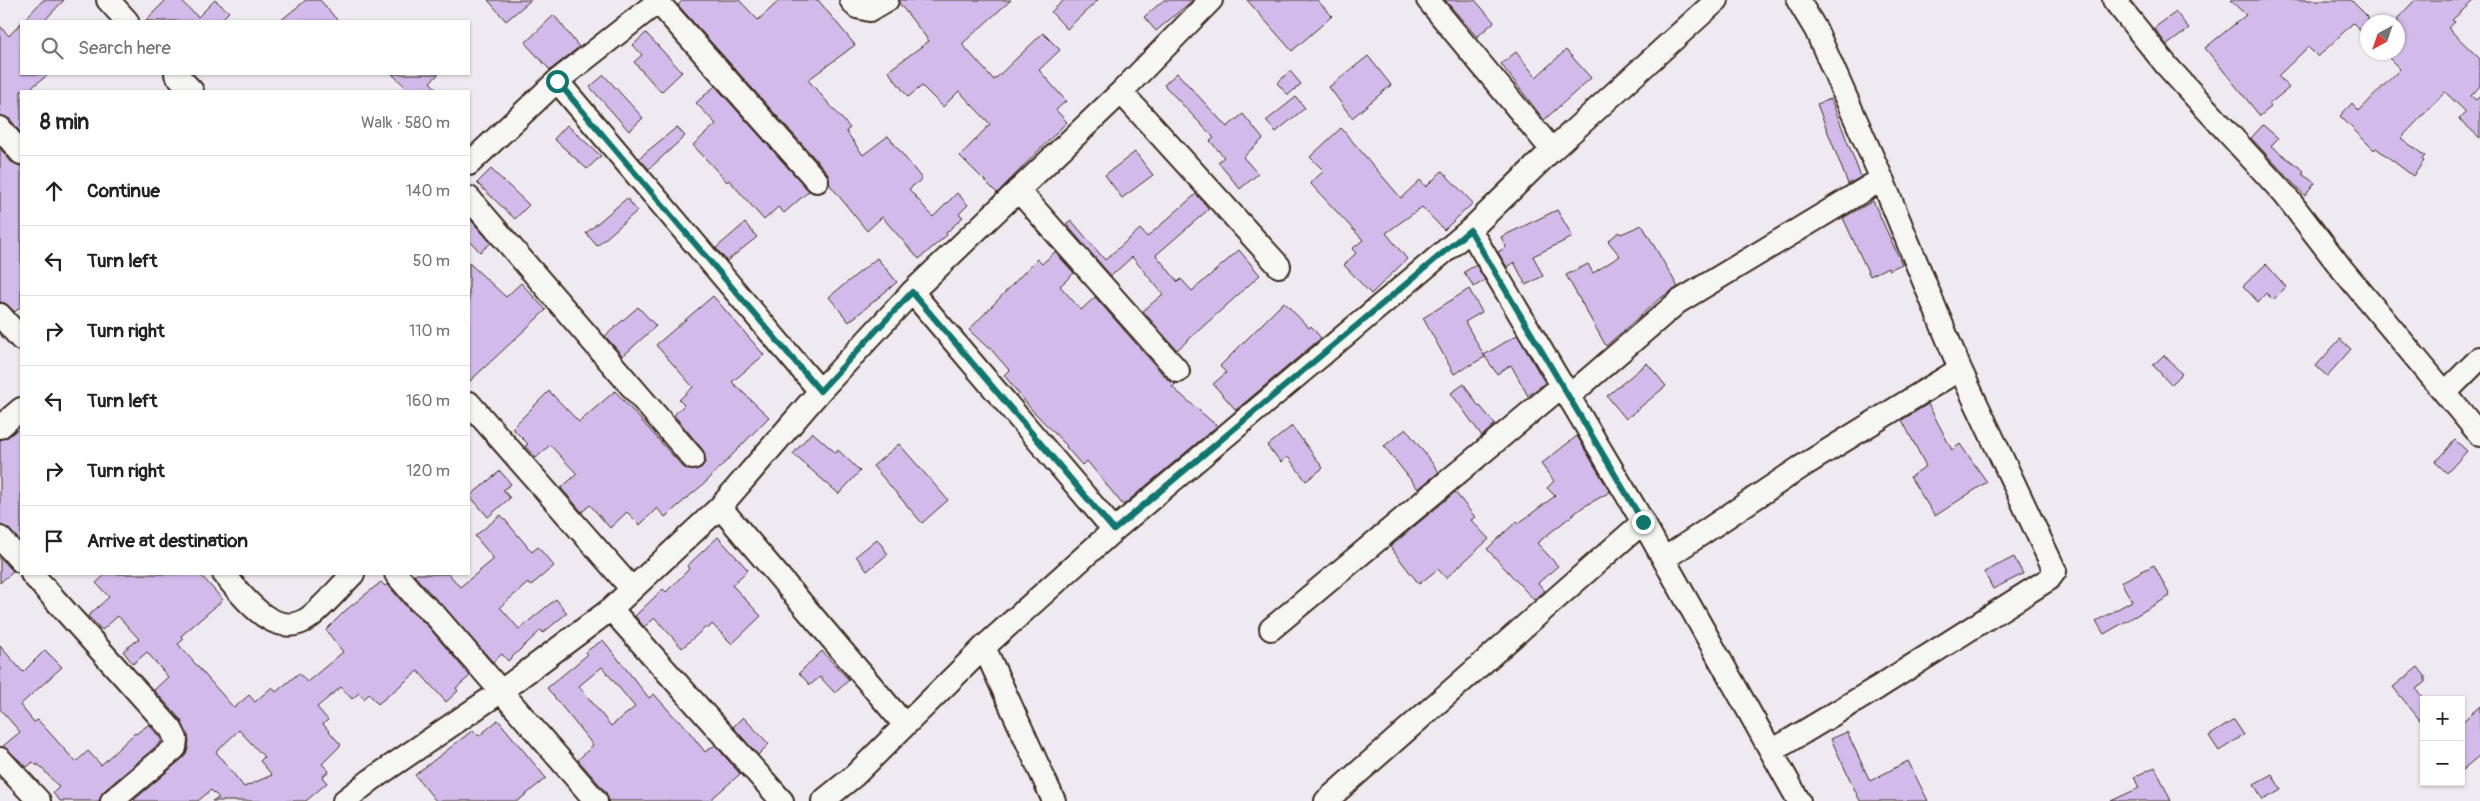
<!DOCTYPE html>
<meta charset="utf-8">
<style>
:root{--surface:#fff;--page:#f2f2f2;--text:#222;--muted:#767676;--line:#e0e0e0}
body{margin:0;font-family:Pangolin,sans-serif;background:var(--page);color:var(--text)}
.controls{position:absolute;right:15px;bottom:15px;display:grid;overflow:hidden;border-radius:0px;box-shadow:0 1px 4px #0004}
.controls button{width:45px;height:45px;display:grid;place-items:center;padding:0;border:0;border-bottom:1px solid var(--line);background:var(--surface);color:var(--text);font:25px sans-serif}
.compass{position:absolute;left:2360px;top:15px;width:45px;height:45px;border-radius:50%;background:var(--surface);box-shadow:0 1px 4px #0004;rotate:220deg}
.stop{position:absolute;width:15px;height:15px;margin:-11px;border:4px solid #0f766e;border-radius:50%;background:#fff}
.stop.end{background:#0f766e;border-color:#fff;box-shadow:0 1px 5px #0008}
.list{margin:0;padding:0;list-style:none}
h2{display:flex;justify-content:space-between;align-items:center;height:65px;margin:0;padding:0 20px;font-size:21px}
h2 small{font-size:16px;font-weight:400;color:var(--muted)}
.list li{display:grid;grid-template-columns:32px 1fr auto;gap:15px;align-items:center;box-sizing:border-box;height:70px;padding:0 20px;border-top:1px solid var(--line)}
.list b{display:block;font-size:19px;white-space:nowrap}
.list em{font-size:16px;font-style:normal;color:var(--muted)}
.icon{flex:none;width:28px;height:28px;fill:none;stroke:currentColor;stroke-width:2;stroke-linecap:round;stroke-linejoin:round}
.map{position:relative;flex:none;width:2480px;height:801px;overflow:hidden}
.search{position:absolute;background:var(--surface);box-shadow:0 1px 4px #0004;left:20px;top:20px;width:450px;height:55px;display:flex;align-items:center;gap:12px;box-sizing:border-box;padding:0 18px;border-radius:0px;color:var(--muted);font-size:19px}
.panel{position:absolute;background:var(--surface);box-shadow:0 1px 4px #0004;left:20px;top:90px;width:450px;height:485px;border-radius:0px}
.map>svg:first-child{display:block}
</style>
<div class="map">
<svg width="2480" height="801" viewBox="0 0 2480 801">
<rect width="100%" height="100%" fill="#efeaf1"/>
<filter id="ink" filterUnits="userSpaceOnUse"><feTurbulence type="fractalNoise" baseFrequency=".02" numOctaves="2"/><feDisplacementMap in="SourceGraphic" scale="10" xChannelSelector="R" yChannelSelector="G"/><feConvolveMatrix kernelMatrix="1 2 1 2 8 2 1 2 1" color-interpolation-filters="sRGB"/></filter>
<g filter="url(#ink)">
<path fill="#d2bbeb" stroke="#3b2a1e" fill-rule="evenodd" d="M 43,0 L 64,0 L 44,21 L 23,21 Z
M 166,0 L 180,0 L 198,17 L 215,0 L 229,12 L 220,21 L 145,21 Z
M 306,0 L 320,0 L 338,21 L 280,21 Z
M 488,0 L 531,0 L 506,21 Z
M 683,0 L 739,0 L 758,20 L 780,0 L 818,0 L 855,45 L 808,80 L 850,128 L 846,131 L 863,155 L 888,136 L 922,179 L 909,189 L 933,217 L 957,193 L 968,205 L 959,214 L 963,217 L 946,233 L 947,235 L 919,259 L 882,217 L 867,231 L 830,185 L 827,172 L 678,5 Z
M 900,0 L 1011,0 L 962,44 L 994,80 L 1043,33 L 1060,50 L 1039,70 L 1066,101 L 1056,110 L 1067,122 L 997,193 L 960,156 L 990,124 L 959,91 L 943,107 L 922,86 L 908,97 L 888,71 L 929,41 L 899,3 Z
M 1064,0 L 1098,0 L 1067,29 L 1051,12 Z
M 1164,0 L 1193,0 L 1156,31 L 1144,17 Z
M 1247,0 L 1317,0 L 1332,16 L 1292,51 Z
M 1445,0 L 1475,0 L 1494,22 L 1477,37 Z
M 2230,0 L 2351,0 L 2368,17 L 2368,37 L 2353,23 L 2318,57 L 2308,47 L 2278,76 L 2289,88 L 2269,104 L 2271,107 L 2260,116 L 2205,48 L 2246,15 Z
M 2415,0 L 2474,0 L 2452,20 L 2455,22 L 2448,28 L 2480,59 L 2480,86 L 2471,96 L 2476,100 L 2480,95 L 2480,138 L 2459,119 L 2466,112 L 2445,92 L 2401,138 L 2425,156 L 2422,159 L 2424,161 L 2413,176 L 2376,148 L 2374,150 L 2340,116 L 2352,103 L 2359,111 L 2400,69 L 2383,52 L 2398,52 L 2398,18 Z
M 2176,12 L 2189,29 L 2167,45 L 2154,28 Z
M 554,15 L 579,47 L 550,70 L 525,43 Z
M 21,23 L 21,74 L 49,74 L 27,91 L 21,91 L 21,133 L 10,119 L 0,115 L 0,26 L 9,36 Z
M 646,33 L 682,72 L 661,92 L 634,62 L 642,55 L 633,45 Z
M 1566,50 L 1591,78 L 1544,120 L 1501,64 L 1516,52 L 1536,77 Z
M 1368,56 L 1391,85 L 1352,118 L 1329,87 Z
M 1290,71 L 1301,84 L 1288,95 L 1277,83 Z
M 1177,73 L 1227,127 L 1243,114 L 1263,139 L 1243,157 L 1258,174 L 1240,189 L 1218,162 L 1224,157 L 1210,141 L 1214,138 L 1164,85 Z
M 392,74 L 439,74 L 430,82 L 438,91 L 410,91 Z
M 604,75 L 643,118 L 629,131 L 590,87 Z
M 715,86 L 809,191 L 784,213 L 778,207 L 764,220 L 729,180 L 727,182 L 693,145 L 716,124 L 696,103 Z
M 1296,97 L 1305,108 L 1276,132 L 1266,121 Z
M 1831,99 L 1861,177 L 1848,184 L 1817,104 Z
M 567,125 L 601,156 L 587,169 L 554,139 Z
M 2263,125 L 2278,138 L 2271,146 L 2304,171 L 2302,174 L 2315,183 L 2305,196 L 2251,138 Z
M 677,127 L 685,136 L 649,169 L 639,158 Z
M 1341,128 L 1401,198 L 1420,180 L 1426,187 L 1442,171 L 1473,203 L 1444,230 L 1422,207 L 1386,233 L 1407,259 L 1371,294 L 1344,265 L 1356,253 L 1352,249 L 1363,240 L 1310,183 L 1324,171 L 1310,157 Z
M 0,148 L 11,162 L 21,166 L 21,306 L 15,312 L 5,303 L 0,302 Z
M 1135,152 L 1153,175 L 1122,198 L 1105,175 Z
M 491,169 L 529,205 L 515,219 L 477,183 Z
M 1196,194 L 1209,209 L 1156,255 L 1178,282 L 1181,279 L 1192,291 L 1239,250 L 1260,275 L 1177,350 L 1143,311 L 1163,294 L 1132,257 L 1111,276 L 1066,224 L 1071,220 L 1105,260 L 1140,229 L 1147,237 Z
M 627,198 L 637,211 L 597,246 L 586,233 Z
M 1873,201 L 1902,264 L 1889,270 L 1888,267 L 1870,276 L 1843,218 Z
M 1557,210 L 1573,237 L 1533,256 L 1543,276 L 1526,285 L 1514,262 L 1507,267 L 1498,252 L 1506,247 L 1501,237 Z
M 469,218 L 491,243 L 480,252 L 469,240 Z
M 745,223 L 757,237 L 727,261 L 716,248 Z
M 1642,225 L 1678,287 L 1659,299 L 1606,346 L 1566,275 L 1588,264 L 1593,273 L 1620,256 L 1608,241 L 1619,232 L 1621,234 Z
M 1055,252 L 1074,273 L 1060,286 L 1081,310 L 1095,297 L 1168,380 L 1176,384 L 1172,387 L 1217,426 L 1123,505 L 1087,461 L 1082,465 L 1066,447 L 1067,446 L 1031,409 L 1004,375 L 1009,370 L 989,347 L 988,348 L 969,330 L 1037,259 L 1042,264 Z
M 877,258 L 897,282 L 849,322 L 829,297 Z
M 469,263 L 506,297 L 521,283 L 546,310 L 469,382 Z
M 2266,264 L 2286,287 L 2273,300 L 2266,293 L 2258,302 L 2243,286 Z
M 1476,265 L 1485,280 L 1474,287 L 1464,272 Z
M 1469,289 L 1482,312 L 1465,322 L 1485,357 L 1454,374 L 1423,318 Z
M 713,296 L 764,355 L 732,382 L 769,417 L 706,482 L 665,517 L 657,508 L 640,525 L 627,512 L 610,528 L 590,505 L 582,512 L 561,488 L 577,474 L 550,445 L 536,458 L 525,446 L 528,444 L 512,428 L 549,391 L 579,422 L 615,391 L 683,467 L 689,470 L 701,468 L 705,462 L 703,450 L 674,415 L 684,405 L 679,400 L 693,387 L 656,345 Z
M 1284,302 L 1309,328 L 1311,326 L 1321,338 L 1236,410 L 1213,384 L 1226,373 L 1220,366 Z
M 638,307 L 656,326 L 623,356 L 605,336 Z
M 1517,335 L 1545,383 L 1528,396 L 1511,365 L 1497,374 L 1484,355 Z
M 2340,339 L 2351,349 L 2327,376 L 2316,366 Z
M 2164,355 L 2182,374 L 2171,385 L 2153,365 Z
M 1647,363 L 1666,386 L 1626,419 L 1607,396 Z
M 1464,384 L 1479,407 L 1480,406 L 1495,424 L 1482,436 L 1451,393 Z
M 1928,404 L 1952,450 L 1960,444 L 1987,482 L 1935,516 L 1910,477 L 1926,466 L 1902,420 Z
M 1292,426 L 1323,468 L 1306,481 L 1288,457 L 1281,462 L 1267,446 Z
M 1406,429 L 1439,472 L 1418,489 L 1384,446 Z
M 17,430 L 21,435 L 21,542 L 9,529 L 0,525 L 0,440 L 8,437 Z
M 812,432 L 836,453 L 838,450 L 860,471 L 839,494 L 793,454 Z
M 1577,436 L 1610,492 L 1583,507 L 1537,543 L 1558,566 L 1538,583 L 1545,591 L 1534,600 L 1487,549 L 1517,521 L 1519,523 L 1555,496 L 1547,488 L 1554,481 L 1541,464 Z
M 2455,440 L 2467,451 L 2447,473 L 2435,462 Z
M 899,444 L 948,500 L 922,523 L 873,466 Z
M 500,471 L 511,484 L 503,490 L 510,498 L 488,517 L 470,496 Z
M 1455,492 L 1475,517 L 1471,520 L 1489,539 L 1446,578 L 1438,569 L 1419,584 L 1390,547 Z
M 501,515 L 532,552 L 538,547 L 554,566 L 530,586 L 528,583 L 500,607 L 519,629 L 556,599 L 567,613 L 543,633 L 541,630 L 508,661 L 502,654 L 493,662 L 413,574 L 449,574 L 460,587 L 494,559 L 475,536 Z
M 718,537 L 748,570 L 732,585 L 761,616 L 732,644 L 712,624 L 708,629 L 706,627 L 682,648 L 655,618 L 644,627 L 635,616 L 663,589 L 666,592 L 689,569 L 687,566 Z
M 877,539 L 888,554 L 867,571 L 856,556 Z
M 0,557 L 13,571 L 0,583 Z
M 2014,557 L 2023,574 L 1993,589 L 1984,572 Z
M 2154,565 L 2170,596 L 2104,634 L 2096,621 L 2132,601 L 2121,582 Z
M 106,574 L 200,574 L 223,600 L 181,636 L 184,639 L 178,644 L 234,708 L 249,695 L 255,702 L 272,687 L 276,692 L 299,673 L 307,682 L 343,652 L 326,630 L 346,610 L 381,582 L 385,586 L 387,584 L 409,610 L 426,624 L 470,676 L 456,688 L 458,691 L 446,702 L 418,671 L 378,704 L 369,694 L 364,699 L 359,693 L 352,699 L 341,687 L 317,707 L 328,720 L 323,724 L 341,745 L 322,764 L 329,771 L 322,777 L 327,783 L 306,801 L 212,801 L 219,798 L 211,790 L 198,801 L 135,801 L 134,800 L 183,758 L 188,749 L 189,740 L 181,720 L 154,690 L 168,677 L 147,652 L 133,664 L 123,651 L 139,639 L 118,616 L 102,630 L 88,616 L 109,597 L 96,583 ZM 239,730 L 264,757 L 260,761 L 272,775 L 244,787 L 216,752 Z
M 603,640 L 649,698 L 654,694 L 678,721 L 680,720 L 705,752 L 715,745 L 740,774 L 709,801 L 609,801 L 606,792 L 578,760 L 593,745 L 547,688 L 587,655 L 585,652 ZM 602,667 L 635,707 L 611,726 L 579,686 Z
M 0,646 L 23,672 L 45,650 L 62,667 L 20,705 L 34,722 L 38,720 L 76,762 L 88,751 L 101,765 L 135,733 L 136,734 L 149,724 L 162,741 L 104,791 L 99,801 L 60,801 L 53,793 L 59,787 L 38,764 L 37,766 L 33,762 L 27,767 L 3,746 L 20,732 L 0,709 Z
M 822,651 L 849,680 L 835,693 L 820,677 L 810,685 L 799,673 Z
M 2418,667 L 2425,676 L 2425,682 L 2416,689 L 2424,699 L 2424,725 L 2393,687 Z
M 2480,706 L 2480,755 L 2461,771 L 2461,723 Z
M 743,717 L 769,744 L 758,755 L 733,727 Z
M 498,720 L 546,778 L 518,801 L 436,801 L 415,775 L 473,730 L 479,736 Z
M 2234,720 L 2244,735 L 2219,751 L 2209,736 Z
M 1847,732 L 1870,781 L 1908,761 L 1928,801 L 1860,801 L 1831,739 Z
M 2155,767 L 2171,801 L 2111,801 L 2139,788 L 2134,777 Z
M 2272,774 L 2281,790 L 2263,800 L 2254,784 Z"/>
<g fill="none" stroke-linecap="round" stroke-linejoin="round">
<defs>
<path id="street" d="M 108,0 L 127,21
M 851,0 L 857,7 L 870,10 L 887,0
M 1428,0 L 1552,150
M 2114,0 L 2167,66 L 2285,195 L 2342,269 L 2480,435
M 658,2 L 817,181
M 176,74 L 192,91
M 557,81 L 820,391
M 1121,92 L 1279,266
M 0,128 L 21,153
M 469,164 L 557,81 L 660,0
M 1018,190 L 1178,371
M 469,198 L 693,458
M 1470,230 L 1643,522 L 1799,801
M 912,292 L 1114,530
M 0,315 L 21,339
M 2445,393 L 2480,358
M 1569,396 L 1678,302 L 1882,179
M 469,403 L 631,588
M 0,427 L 21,409
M 720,507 L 904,724
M 0,538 L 21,561
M 1664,559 L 1801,467 L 1960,369
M 32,574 L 171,729 L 176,739 L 175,748 L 112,801
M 224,574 C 242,596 276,643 310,617 C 325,605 339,588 353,574
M 396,574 L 419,601 L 435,615 L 596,801
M 611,609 L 782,801
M 1271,629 L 1563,385
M 984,647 L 1054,801
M 1772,751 L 1877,688 L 2049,579 L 2055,571 L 1960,369 L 1882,179 L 1816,30 L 1798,0
M 0,759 L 39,801
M 344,801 L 371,780 L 500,692 L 611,609 L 720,507 L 820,391 L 912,292 L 1121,92 L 1211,0
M 823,801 L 854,776 L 984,647 L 1114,530 L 1470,230 L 1552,150 L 1717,0
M 1326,801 L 1643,522"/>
</defs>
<use href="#street" stroke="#3b2a1e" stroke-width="26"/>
<use href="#street" stroke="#f6f6f2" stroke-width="22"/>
</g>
</g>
<g fill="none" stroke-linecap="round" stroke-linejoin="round" filter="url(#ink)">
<path stroke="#0f766e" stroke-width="6" d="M 557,81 L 820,391 L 912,292 L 1114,530 L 1470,230 L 1643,522"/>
</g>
</svg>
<div class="controls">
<button>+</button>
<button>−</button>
</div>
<svg class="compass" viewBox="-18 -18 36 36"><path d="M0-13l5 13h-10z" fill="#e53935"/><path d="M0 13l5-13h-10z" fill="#767676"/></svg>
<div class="stop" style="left:557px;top:81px"></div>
<div class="stop end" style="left:1643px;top:522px"></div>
<div class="search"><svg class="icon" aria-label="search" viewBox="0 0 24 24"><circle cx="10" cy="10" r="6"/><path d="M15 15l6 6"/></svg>Search here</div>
<section class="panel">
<h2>8 min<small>Walk · 580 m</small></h2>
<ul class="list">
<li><svg class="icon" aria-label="ahead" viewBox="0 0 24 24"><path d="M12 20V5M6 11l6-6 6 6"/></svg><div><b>Continue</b></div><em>140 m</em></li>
<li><svg class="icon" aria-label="left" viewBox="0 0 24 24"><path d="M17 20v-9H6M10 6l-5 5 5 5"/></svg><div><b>Turn left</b></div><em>50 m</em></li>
<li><svg class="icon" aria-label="right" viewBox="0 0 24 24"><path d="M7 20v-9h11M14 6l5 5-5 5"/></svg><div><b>Turn right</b></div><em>110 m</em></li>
<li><svg class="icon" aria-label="left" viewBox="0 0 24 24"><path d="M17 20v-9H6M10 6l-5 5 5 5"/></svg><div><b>Turn left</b></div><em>160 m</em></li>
<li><svg class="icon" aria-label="right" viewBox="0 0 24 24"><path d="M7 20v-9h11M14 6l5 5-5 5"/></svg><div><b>Turn right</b></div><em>120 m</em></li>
<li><svg class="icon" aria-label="arrive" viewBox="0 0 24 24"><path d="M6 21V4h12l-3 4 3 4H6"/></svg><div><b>Arrive at destination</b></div></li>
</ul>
</section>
</div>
